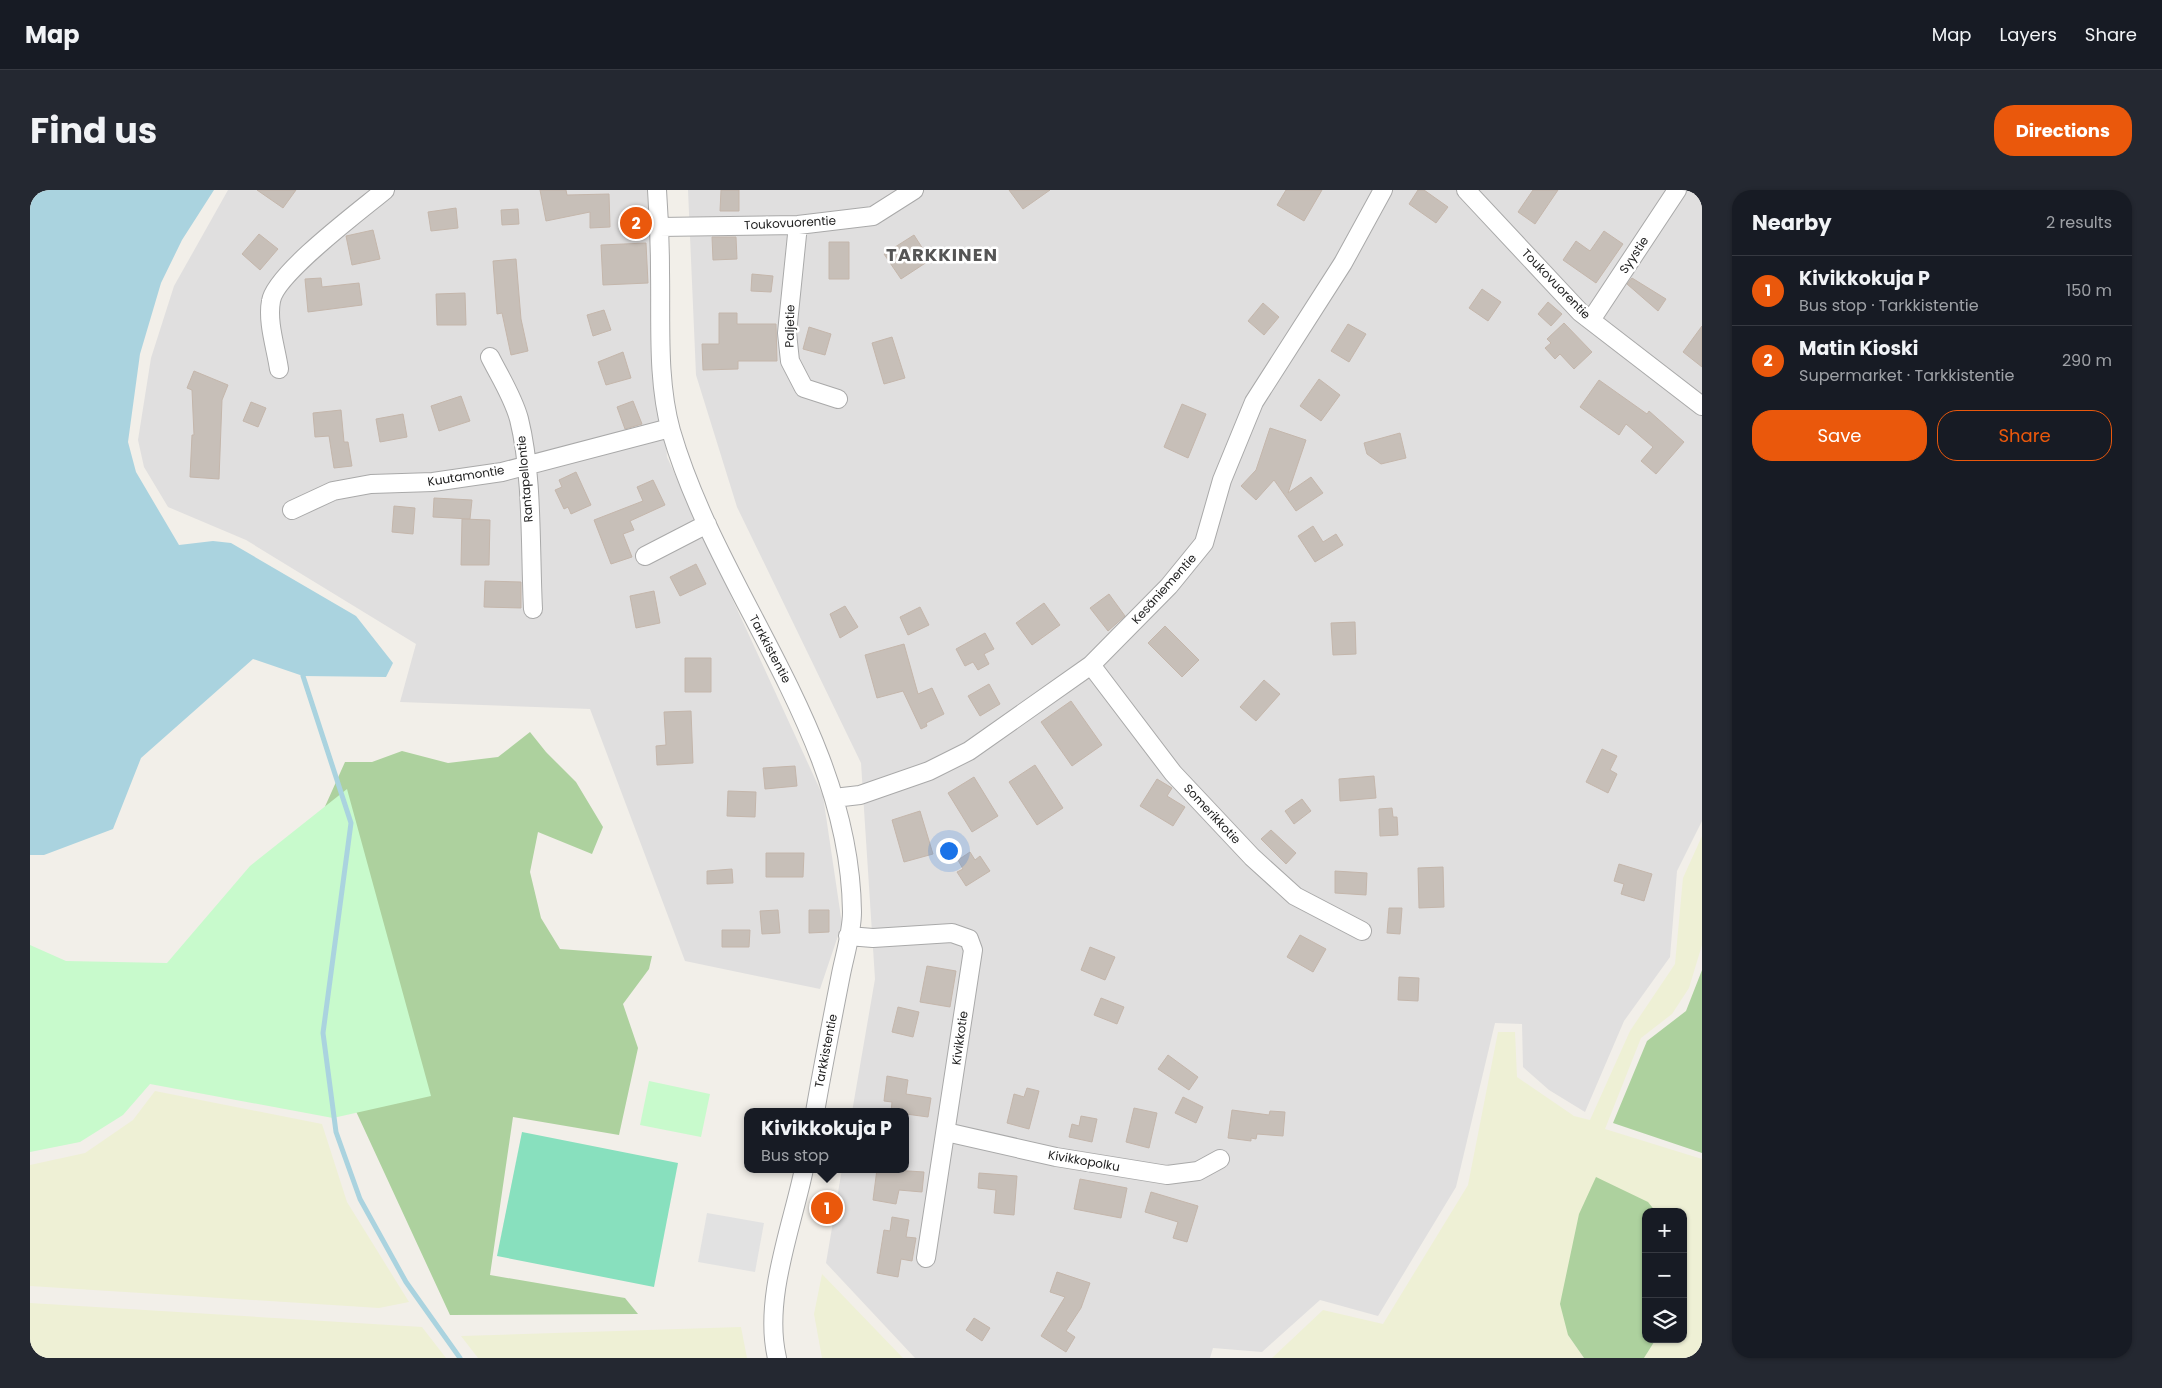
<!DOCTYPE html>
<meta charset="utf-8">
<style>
:root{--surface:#171b24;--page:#242831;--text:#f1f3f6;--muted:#9ea1a6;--line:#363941;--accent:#ea580c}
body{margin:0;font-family:Poppins,sans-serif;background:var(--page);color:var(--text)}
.controls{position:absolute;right:15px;bottom:15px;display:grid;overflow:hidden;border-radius:10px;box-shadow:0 1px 4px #0004}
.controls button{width:45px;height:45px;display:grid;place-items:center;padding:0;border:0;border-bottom:1px solid var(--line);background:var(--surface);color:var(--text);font:25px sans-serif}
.you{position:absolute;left:918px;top:660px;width:18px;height:18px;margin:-12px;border:4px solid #fff;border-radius:50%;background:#1a73e8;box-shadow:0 0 0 8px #1a73e833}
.badge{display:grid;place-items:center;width:32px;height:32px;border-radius:50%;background:var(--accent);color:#fff;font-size:16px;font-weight:700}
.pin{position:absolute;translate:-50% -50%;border:2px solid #fff;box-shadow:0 1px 5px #0006}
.popup{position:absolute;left:714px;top:918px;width:165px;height:65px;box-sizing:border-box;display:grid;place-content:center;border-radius:10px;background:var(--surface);filter:drop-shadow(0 1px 4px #0005);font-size:16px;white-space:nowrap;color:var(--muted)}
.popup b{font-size:19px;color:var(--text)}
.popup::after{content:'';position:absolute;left:50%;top:100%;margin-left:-10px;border:10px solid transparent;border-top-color:var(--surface)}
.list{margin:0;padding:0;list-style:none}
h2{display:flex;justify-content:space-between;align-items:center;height:65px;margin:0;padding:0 20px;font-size:21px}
h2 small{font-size:16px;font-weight:400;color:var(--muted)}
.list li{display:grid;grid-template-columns:32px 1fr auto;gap:15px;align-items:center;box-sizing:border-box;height:70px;padding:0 20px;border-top:1px solid var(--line)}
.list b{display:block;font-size:19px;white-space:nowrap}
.list p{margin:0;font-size:16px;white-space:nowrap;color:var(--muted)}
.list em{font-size:16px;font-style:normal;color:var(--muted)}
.actions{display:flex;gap:10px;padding:15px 20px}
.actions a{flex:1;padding:11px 0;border:1px solid var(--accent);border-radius:20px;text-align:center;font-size:18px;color:var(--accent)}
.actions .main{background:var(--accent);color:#fff}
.icon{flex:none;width:28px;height:28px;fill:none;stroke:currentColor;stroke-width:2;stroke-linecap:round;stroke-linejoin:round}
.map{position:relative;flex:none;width:1672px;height:1168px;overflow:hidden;border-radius:20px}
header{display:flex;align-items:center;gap:30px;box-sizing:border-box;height:70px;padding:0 25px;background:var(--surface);border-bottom:1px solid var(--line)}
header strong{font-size:24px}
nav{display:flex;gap:28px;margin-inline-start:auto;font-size:18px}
.intro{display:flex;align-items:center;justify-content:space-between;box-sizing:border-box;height:120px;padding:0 30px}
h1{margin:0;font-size:35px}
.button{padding:12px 22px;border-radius:20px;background:var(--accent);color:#fff;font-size:18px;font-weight:700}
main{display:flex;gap:30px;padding:0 30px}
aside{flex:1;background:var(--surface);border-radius:20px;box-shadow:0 1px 4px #0004}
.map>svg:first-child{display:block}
</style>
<header>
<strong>Map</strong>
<nav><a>Map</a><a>Layers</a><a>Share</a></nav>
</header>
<div class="intro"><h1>Find us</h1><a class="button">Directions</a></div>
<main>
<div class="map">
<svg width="1672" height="1168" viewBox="0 0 1672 1168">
<rect width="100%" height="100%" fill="#f2efe9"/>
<path fill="#e0dfdf" d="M 198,0 L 617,0 L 637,267 L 793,606 L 812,734 L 790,799 L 655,771 L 560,519 L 370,512 L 386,454 L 216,350 L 138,317 L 114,277 L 108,250 L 121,168 L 144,96 Z
M 658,0 L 1672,0 L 1672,631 L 1647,681 L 1640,767 L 1594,831 L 1555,922 L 1519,900 L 1493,877 L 1492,834 L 1465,833 L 1426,997 L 1348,1126 L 1290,1110 L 1232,1162 L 1183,1158 L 1180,1168 L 885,1168 L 796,1073 L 812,979 L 876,979 L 876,922 L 822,922 L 845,789 L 831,573 L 707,317 L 666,185 Z"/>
<path fill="#eef0d5" d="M 1672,646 L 1672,755 L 1659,798 L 1642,824 L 1611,848 L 1575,939 L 1672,969 L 1672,1168 L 1614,1168 L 1626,1149 L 1653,1149 L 1653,1022 L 1626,1022 L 1617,1012 L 1538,1145 L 1554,1168 L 1242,1168 L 1293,1120 L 1353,1134 L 1438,995 L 1468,842 L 1485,842 L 1487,887 L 1544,926 L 1560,930 L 1600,841 L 1645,774 L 1653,688 Z
M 125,901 L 292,934 L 317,1012 L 379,1112 L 349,1118 L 0,1096 L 0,975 L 55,963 L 103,930 Z
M 792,1084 L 873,1168 L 792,1168 L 784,1124 Z
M 0,1113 L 392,1137 L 416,1168 L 0,1168 Z
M 711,1137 L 717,1168 L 448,1168 L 431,1146 Z"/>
<path fill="#add19e" d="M 500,542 L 516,562 L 546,592 L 573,637 L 562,664 L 508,642 L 500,682 L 511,728 L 530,759 L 622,766 L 619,779 L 593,814 L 608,858 L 589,945 L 483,927 L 460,1085 L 595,1108 L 608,1124 L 420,1125 L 318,904 L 0,766 L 33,780 L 137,780 L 284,641 L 315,572 L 342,572 L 372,561 L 418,573 L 468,567 Z
M 1672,780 L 1672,963 L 1583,933 L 1617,851 L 1656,821 Z
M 1566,987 L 1618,1012 L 1626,1022 L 1616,1022 L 1616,1149 L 1626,1149 L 1614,1168 L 1554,1168 L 1538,1145 L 1530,1114 L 1549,1024 Z"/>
<path fill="#c8facc" d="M 317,599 L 401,906 L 303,928 L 120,894 L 93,925 L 50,952 L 0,962 L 0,755 L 36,771 L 137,773 L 220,676 Z
M 619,891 L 680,904 L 671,947 L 610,935 Z"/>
<path fill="#88e0be" d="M 492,942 L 648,973 L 624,1097 L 467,1066 Z"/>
<path fill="#e2e2e2" d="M 677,1023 L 734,1033 L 725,1082 L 668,1072 Z"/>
<path fill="#aad3df" d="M 0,0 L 184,0 L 152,50 L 131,93 L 110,164 L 98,252 L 106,282 L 149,355 L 183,351 L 201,353 L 326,426 L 363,473 L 356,487 L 273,486 L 223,469 L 111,568 L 83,639 L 14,665 L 0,665 Z"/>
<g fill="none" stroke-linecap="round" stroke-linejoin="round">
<path stroke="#aad3df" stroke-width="5" d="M 273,486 L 321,633 L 293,843 L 306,942 L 330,1009 L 376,1092 L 430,1168"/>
</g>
<path fill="#c7bfb8" stroke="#c4b6ab" d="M 227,0 L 266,0 L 253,18 Z
M 510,0 L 536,0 L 537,5 L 579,4 L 580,37 L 560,38 L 560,22 L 516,31 Z
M 691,0 L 709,0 L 709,21 L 690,21 Z
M 979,0 L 1020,0 L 993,19 Z
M 1256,0 L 1292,0 L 1274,31 L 1247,15 Z
M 1388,0 L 1394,0 L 1418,17 L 1406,33 L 1379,14 Z
M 1503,0 L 1528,0 L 1505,34 L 1488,22 Z
M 426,18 L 428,38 L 401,41 L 398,22 Z
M 488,19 L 489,34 L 472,35 L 471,20 Z
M 343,40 L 350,69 L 322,75 L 316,46 Z
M 1574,41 L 1593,54 L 1566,93 L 1533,70 L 1546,51 L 1560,61 Z
M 229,44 L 248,59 L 230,80 L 212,64 Z
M 884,45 L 900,70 L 871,89 L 854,64 Z
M 682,47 L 706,47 L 707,69 L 683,70 Z
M 799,52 L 819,52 L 819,89 L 799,89 Z
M 616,53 L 618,93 L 573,95 L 571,55 Z
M 486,69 L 491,129 L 498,161 L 481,165 L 472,123 L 467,124 L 463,71 Z
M 722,84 L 743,86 L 741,102 L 721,101 Z
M 291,88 L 292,97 L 329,93 L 332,115 L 278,122 L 275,89 Z
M 1602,88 L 1636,109 L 1628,121 L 1597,94 Z
M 1452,99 L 1471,112 L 1458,131 L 1439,118 Z
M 435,103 L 436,135 L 407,135 L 406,104 Z
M 1518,112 L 1532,124 L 1521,136 L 1508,124 Z
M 1233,113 L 1249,127 L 1234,145 L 1218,131 Z
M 574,120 L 581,140 L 563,146 L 557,125 Z
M 689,123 L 707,123 L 707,134 L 746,134 L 747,171 L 708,171 L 708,179 L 673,180 L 672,154 L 689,154 Z
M 1534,133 L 1562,162 L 1544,179 L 1530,164 L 1525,169 L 1515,158 L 1521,153 L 1517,149 Z
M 1318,134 L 1336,144 L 1319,172 L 1301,161 Z
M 1672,136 L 1672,177 L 1653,162 Z
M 779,137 L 801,144 L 795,165 L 773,159 Z
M 862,147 L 875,188 L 854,194 L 842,153 Z
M 593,162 L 601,188 L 576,195 L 568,172 Z
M 164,181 L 198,195 L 192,210 L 189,289 L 160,287 L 162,245 L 164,245 L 162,200 L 157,198 Z
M 1289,189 L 1310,205 L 1291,231 L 1270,216 Z
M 1569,190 L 1617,224 L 1619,221 L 1654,252 L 1626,284 L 1611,271 L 1623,257 L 1596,234 L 1589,245 L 1550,217 Z
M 431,206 L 440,231 L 409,241 L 401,216 Z
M 603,211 L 612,234 L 595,239 L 587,217 Z
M 221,212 L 236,218 L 228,237 L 213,231 Z
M 1152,214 L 1176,224 L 1158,268 L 1134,257 Z
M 311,220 L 314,252 L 318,252 L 322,276 L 304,278 L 299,246 L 285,247 L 283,223 Z
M 373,224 L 377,247 L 350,252 L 346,229 Z
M 1240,238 L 1276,250 L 1258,303 L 1281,287 L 1293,303 L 1266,321 L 1244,290 L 1226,310 L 1211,296 L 1226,280 Z
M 1370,243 L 1376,268 L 1351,274 L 1337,264 L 1334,253 Z
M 546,282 L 561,315 L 541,324 L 538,317 L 534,319 L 525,300 L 532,297 L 529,290 Z
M 623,290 L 635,315 L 600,331 L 604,340 L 593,344 L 602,367 L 581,374 L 564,330 L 613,311 L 607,297 Z
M 404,308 L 442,310 L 440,329 L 403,327 Z
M 364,316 L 385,318 L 383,344 L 362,342 Z
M 432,329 L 460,330 L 459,375 L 431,375 Z
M 1283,336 L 1293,352 L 1306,344 L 1313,355 L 1285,372 L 1268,346 Z
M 666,374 L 676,394 L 650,406 L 640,387 Z
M 455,391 L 491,392 L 491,418 L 454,417 Z
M 624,401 L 630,433 L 606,438 L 600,406 Z
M 1079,404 L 1095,426 L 1078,441 L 1060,418 Z
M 1014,413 L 1030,435 L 1002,455 L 986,433 Z
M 815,416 L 828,437 L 810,448 L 800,424 Z
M 890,417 L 899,435 L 878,445 L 870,427 Z
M 1325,432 L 1326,464 L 1303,465 L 1301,433 Z
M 1135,436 L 1169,470 L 1152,487 L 1118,453 Z
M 955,443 L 964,459 L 954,464 L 959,474 L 948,480 L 943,472 L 935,476 L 926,459 Z
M 874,454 L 888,504 L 902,498 L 914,524 L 896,533 L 897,536 L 891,539 L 873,501 L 847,508 L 835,465 Z
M 655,468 L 681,468 L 681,502 L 655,502 Z
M 1234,490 L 1250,504 L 1226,531 L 1210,517 Z
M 959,494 L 970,514 L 950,526 L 938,506 Z
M 1041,511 L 1072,555 L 1042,576 L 1011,532 Z
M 661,521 L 663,573 L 627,575 L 626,556 L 636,555 L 634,522 Z
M 1572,559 L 1587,566 L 1580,580 L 1587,584 L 1578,603 L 1556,592 Z
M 1005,575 L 1033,618 L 1007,635 L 979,592 Z
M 765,576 L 767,596 L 735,599 L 733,578 Z
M 1344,586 L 1346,608 L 1310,611 L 1309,589 Z
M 944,587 L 968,626 L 942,642 L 918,603 Z
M 1127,589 L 1142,598 L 1137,606 L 1155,617 L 1143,636 L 1110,616 Z
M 698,601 L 726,602 L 725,627 L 697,626 Z
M 1272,609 L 1281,621 L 1264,634 L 1255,621 Z
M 1362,618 L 1363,627 L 1367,627 L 1368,645 L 1350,646 L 1349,619 Z
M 890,621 L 903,664 L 874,672 L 862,630 Z
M 1241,640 L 1266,663 L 1256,674 L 1231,649 Z
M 940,662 L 945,670 L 950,666 L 960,681 L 936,696 L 927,682 L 933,679 L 928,670 Z
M 736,663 L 774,663 L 773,687 L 736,687 Z
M 1589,674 L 1622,684 L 1614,711 L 1591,704 L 1594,694 L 1584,691 Z
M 1413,677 L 1414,717 L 1389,718 L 1388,678 Z
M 702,679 L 703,693 L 677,694 L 677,681 Z
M 1305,681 L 1337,683 L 1336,705 L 1305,703 Z
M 1359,718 L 1372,718 L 1370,744 L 1357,743 Z
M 748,720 L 750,743 L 732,744 L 730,721 Z
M 779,720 L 799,720 L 799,742 L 779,743 Z
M 692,740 L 720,740 L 719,757 L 692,757 Z
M 1270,745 L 1296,759 L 1283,782 L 1257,767 Z
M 1060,757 L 1085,767 L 1075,790 L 1051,780 Z
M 897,776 L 926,781 L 920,817 L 890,812 Z
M 1369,787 L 1389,788 L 1388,811 L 1368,810 Z
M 1071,808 L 1094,817 L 1087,834 L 1064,825 Z
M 868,817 L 889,822 L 883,847 L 862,842 Z
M 1138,865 L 1168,887 L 1159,900 L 1128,879 Z
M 857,886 L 878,890 L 876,904 L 901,908 L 898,927 L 876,924 L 876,922 L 861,922 L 862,912 L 854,911 Z
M 997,898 L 1009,901 L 999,939 L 977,933 L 984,904 L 994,907 Z
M 1153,907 L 1173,917 L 1166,933 L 1145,923 Z
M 1104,918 L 1127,923 L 1119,958 L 1096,952 Z
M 1202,920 L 1239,925 L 1240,921 L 1255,922 L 1253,946 L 1227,944 L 1226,949 L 1221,948 L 1221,951 L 1198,948 Z
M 1051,926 L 1067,929 L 1062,952 L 1039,947 L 1042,934 L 1049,936 Z
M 847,979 L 894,982 L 892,1002 L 869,1000 L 866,1014 L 843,1010 Z
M 949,983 L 987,986 L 984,1025 L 964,1023 L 966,1000 L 948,998 Z
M 1050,989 L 1097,998 L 1091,1028 L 1044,1019 Z
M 1121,1002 L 1168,1016 L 1157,1052 L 1143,1048 L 1148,1032 L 1115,1022 Z
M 862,1027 L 879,1030 L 876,1047 L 886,1048 L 882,1071 L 871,1069 L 868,1087 L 847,1083 L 854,1040 L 860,1041 Z
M 1027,1082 L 1060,1093 L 1051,1118 L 1036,1141 L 1045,1147 L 1036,1162 L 1011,1146 L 1035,1107 L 1020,1102 Z
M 944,1128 L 960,1138 L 952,1151 L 936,1140 Z"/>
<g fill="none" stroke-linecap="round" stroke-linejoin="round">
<defs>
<path id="minor" d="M 627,0 C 629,27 630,55 630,82 C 631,134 627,190 641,241 C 689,406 820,543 822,722 C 822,742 815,764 811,784 C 802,830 793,876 785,922
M 1436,0 L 1550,122 L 1672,216
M 768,35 L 757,143 L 760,171 L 774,198 L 808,209
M 629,37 L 768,35 L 843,26 L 884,0
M 1561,130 L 1647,0
M 460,167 C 470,187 483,207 489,229 C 503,285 500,360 503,419
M 249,179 C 246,158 237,132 241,111 C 245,84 331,20 355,0
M 262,320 L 303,301 L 341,294 L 403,292 L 472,282 L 640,238
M 615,366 L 677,334
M 1061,475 L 1143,583 L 1222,667 L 1265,706 L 1332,741
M 804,608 L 830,605 L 899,581 L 939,561 L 1061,475 L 1139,396 L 1174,353 L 1192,290 L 1224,212 L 1313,73 L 1353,0
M 818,746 L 843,748 L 922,743 L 939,749 L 943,760 L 896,1068
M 916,942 L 1026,967 L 1137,985 L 1168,981 L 1190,969
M 747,1168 C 733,1109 762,1037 774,979"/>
</defs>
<use href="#minor" stroke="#a9a9a9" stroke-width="20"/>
<use href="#minor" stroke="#fff" stroke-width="18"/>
</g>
<g text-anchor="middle" stroke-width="5" stroke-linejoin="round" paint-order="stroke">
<g font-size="12" fill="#222" stroke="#fff">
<text transform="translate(760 33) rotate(-3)" y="4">Toukovuorentie</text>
<text transform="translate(1604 65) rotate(-56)" y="4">Syystie</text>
<text transform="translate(1526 94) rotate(46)" y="4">Toukovuorentie</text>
<text transform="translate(760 136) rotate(-89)" y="4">Paljetie</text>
<text transform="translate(436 286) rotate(-9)" y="4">Kuutamontie</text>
<text transform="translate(495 289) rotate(-95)" y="4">Rantapellontie</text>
<text transform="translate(1134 399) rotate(-48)" y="4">Kesäniementie</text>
<text transform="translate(740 459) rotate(62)" y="4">Tarkkistentie</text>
<text transform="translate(1182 624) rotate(47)" y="4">Somerikkotie</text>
<text transform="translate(930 848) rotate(-82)" y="4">Kivikkotie</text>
<text transform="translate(796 861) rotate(-79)" y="4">Tarkkistentie</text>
<text transform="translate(1054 971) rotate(10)" y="4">Kivikkopolku</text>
</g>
<g font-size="18" font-weight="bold" letter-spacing="1" fill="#555" stroke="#fff">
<text x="912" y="71">TARKKINEN</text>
</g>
</g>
</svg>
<div class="controls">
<button>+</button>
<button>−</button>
<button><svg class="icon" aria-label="layers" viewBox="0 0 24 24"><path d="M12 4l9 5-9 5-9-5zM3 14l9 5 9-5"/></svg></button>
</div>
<div class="you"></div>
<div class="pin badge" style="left:797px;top:1018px">1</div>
<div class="popup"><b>Kivikkokuja P</b>Bus stop</div>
<div class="pin badge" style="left:606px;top:33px">2</div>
</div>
<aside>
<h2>Nearby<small>2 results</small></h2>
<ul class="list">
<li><span class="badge">1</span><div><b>Kivikkokuja P</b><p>Bus stop · Tarkkistentie</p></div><em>150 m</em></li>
<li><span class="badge">2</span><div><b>Matin Kioski</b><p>Supermarket · Tarkkistentie</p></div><em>290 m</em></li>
</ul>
<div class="actions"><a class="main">Save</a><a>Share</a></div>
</aside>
</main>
